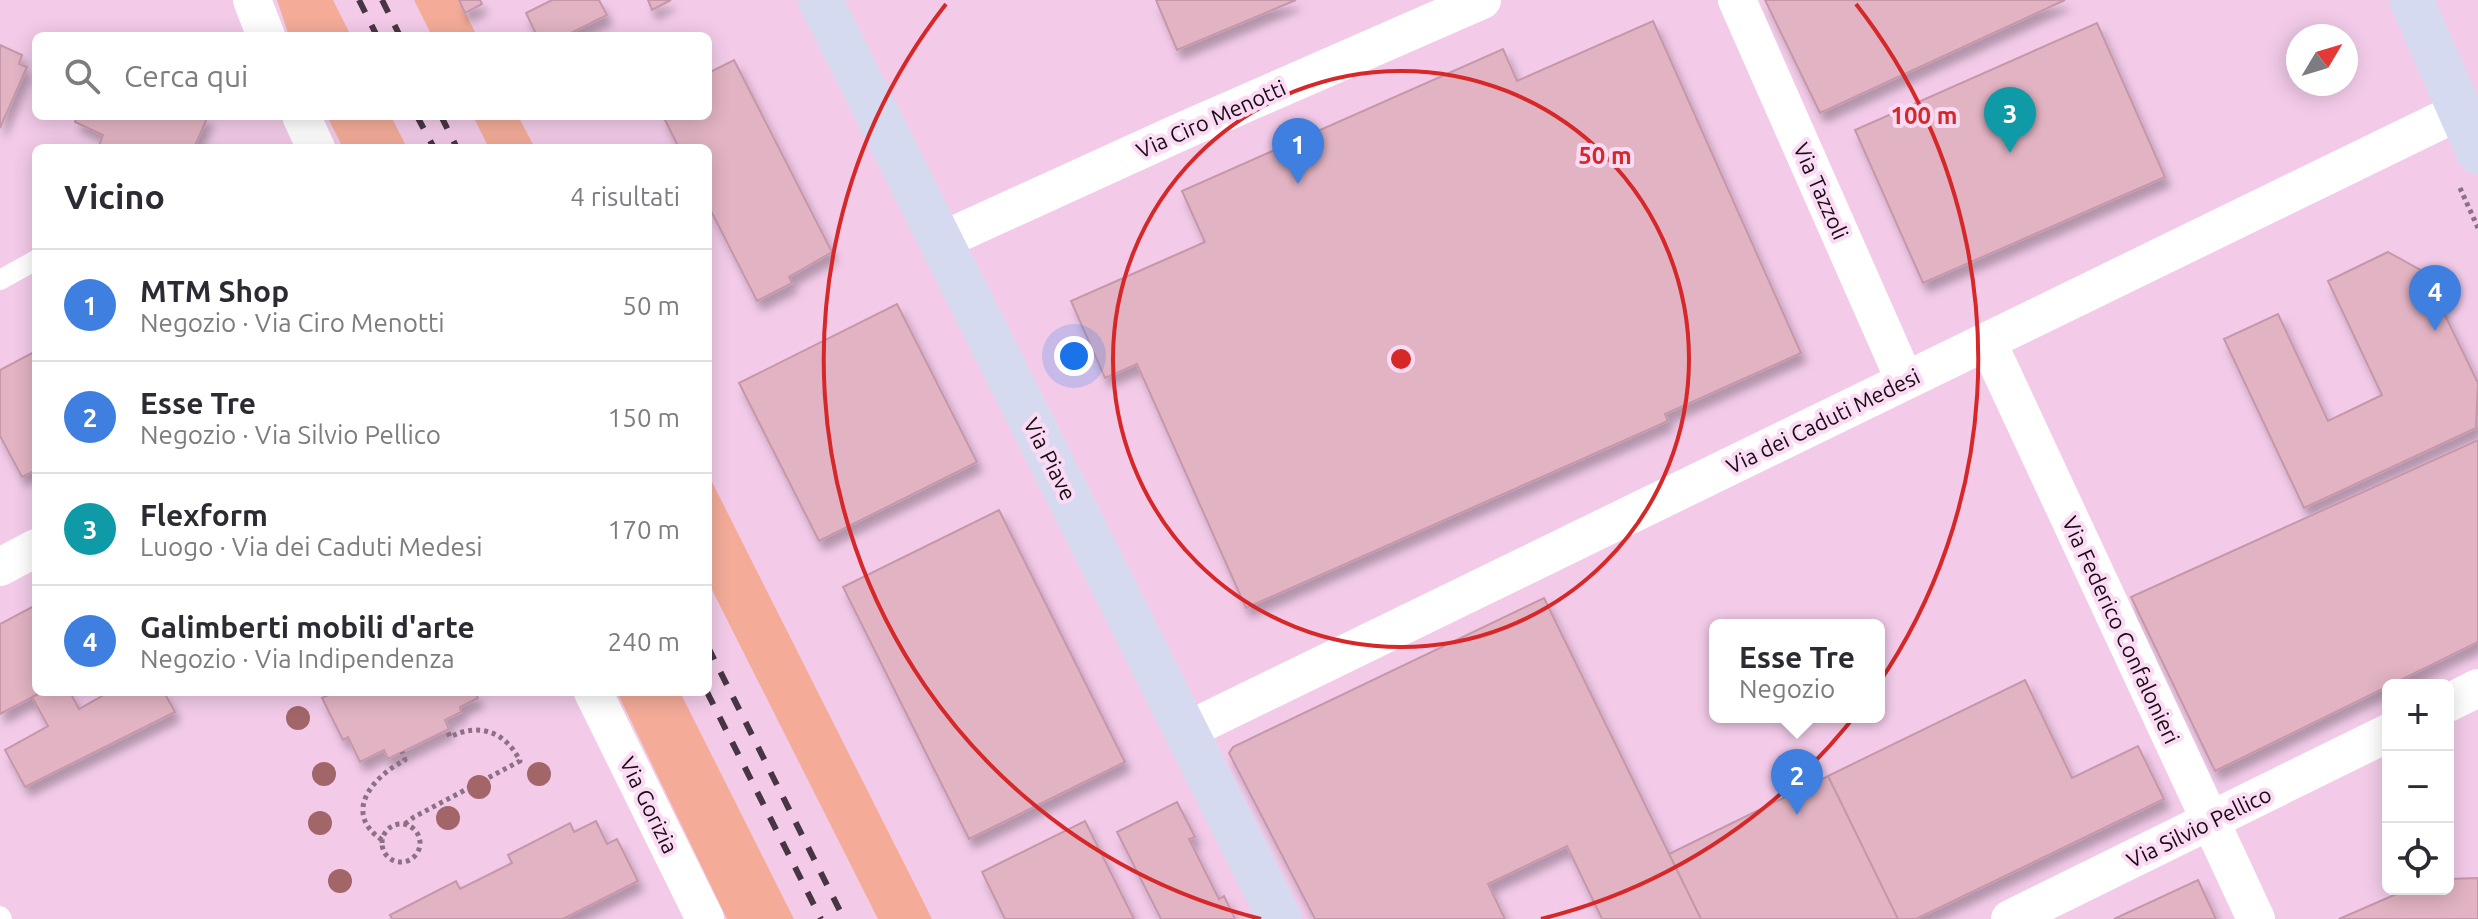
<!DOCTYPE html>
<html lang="it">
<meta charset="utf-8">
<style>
:root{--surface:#fff;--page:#f2f2f3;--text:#2b2b33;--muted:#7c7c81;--line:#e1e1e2;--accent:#318456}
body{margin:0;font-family:Ubuntu,sans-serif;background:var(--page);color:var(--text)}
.controls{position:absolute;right:24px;bottom:24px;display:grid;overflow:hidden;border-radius:12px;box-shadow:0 4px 20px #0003}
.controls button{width:72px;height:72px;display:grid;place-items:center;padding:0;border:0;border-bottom:2px solid var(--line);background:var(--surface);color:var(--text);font:40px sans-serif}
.compass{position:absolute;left:2286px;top:24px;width:72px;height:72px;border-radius:50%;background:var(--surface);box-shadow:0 4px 20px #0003;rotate:52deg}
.you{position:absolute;left:1074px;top:356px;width:28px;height:28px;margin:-20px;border:6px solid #fff;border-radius:50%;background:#1a73e8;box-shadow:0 0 0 12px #1a73e833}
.badge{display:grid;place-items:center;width:52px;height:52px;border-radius:50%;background:var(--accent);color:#fff;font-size:26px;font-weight:700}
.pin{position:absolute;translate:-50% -66px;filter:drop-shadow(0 2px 4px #0008)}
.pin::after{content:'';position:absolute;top:42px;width:28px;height:24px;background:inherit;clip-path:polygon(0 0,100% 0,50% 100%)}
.popup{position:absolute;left:1709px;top:619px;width:176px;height:104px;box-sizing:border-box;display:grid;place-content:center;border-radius:12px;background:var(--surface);filter:drop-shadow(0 2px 6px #0005);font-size:26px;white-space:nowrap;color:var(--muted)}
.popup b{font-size:30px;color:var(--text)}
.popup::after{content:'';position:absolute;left:50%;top:100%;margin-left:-16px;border:16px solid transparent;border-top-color:var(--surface)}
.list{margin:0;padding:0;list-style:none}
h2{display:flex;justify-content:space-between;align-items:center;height:104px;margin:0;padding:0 32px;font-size:34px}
h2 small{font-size:26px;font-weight:400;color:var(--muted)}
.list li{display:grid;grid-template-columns:52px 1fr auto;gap:24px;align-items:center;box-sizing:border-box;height:112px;padding:0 32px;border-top:2px solid var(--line)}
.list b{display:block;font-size:30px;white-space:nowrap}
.list p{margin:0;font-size:26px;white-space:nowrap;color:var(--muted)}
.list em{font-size:26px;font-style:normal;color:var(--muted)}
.icon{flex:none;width:44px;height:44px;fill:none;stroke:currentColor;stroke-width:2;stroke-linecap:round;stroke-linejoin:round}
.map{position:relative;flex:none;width:2478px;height:919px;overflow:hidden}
.search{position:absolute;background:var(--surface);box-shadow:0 4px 20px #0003;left:32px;top:32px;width:680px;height:88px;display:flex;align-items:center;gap:20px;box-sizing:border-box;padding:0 28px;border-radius:12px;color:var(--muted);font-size:30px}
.panel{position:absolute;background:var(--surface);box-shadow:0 4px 20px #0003;left:32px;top:144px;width:680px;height:552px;border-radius:12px}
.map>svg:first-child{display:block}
</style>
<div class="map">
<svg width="2478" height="919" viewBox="0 0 2478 919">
<defs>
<filter id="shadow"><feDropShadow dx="5" dy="9" stdDeviation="4" flood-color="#0004"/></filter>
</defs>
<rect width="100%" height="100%" fill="#f3cbe9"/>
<path fill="#f4ac99" d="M 277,0 L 333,0 L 351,36 L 289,36 Z
M 414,0 L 459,0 L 477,36 L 432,36 Z
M 327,116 L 391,116 L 407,148 L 343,148 Z
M 473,116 L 518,116 L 535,148 L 489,148 Z
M 708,474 L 907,869 L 932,919 L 878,919 L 708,582 Z
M 617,692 L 680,692 L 794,919 L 727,919 Z"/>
<path fill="#e2b3c3" stroke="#c597a8" stroke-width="2" filter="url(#shadow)" d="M 459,0 L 480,0 L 482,4 L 465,13 Z
M 552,0 L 599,0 L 607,15 L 565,36 L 537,36 L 526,13 Z
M 648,0 L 671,0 L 652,10 Z
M 1156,0 L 1296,0 L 1177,50 Z
M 1765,0 L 2065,0 L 1820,113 Z
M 1653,21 L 1801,353 L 1665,414 L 1668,421 L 1246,608 L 1137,364 L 1105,378 L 1071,301 L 1205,242 L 1182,191 L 1503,49 L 1517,81 Z
M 2097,23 L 2165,177 L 1923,283 L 1855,130 Z
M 0,45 L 22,55 L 19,64 L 27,67 L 0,128 Z
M 734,60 L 832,252 L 789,277 L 792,283 L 757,301 L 708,205 L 708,148 L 679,148 L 663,116 L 708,116 L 708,73 Z
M 77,116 L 208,116 L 194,148 L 98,148 L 103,135 L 75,122 Z
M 2388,252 L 2424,272 L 2478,383 L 2476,428 L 2304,508 L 2224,339 L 2278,314 L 2328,421 L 2382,395 L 2328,281 Z
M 897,304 L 977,462 L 819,541 L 739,383 Z
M 36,351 L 36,470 L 22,477 L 0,436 L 0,370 Z
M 2478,440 L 2478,642 L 2215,771 L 2131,597 Z
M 999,510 L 1125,762 L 969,839 L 843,587 Z
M 1544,598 L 1701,919 L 1602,919 L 1567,846 L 1488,884 L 1505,919 L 1315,919 L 1229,753 L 1233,747 Z
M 36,605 L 36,692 L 42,692 L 0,714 L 0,624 Z
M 2025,680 L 2072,778 L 2138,746 L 2164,799 L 1916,919 L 1898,919 L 1828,776 Z
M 42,692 L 70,692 L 79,709 L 109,692 L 164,692 L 175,712 L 25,787 L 5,750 L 48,726 L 32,697 Z
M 334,692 L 475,692 L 478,698 L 460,707 L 461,712 L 445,720 L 449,729 L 447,730 L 388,759 L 384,750 L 360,762 L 348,737 L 343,740 L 322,698 Z
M 1828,776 L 1898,919 L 1701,919 L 1669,854 Z
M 1177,802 L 1195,837 L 1189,839 L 1219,899 L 1224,896 L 1235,919 L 1161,919 L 1117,832 Z
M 596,821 L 607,844 L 617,839 L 638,881 L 563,919 L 392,919 L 390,915 L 456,881 L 460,889 L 512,863 L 508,855 L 570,823 L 574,832 Z
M 1085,821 L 1134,919 L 1005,919 L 982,872 Z
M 2478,878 L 2478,919 L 2339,919 L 2401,892 L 2412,889 L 2448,889 L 2448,879 Z
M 2198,880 L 2216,919 L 2114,919 Z"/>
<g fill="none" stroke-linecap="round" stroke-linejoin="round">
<path stroke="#8c7185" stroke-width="5" stroke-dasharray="4 4" stroke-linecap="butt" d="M 2460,188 L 2478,228
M382 843a19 19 0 1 1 38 0a19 19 0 1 1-38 0Z
M 405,824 L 414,817 L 520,761 C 506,732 479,722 450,737 L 447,730
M 382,840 C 341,812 374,776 405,760 L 402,752"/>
<path stroke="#fff" stroke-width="20" d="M 0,280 L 36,260
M 0,916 L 2,919"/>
<path stroke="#fff" stroke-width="38" d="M 252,0 L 266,36
M 1737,0 L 1905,381
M 301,116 L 316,148
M 941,241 L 1178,133 L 1482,0
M 1987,341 L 2256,919
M 0,567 L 36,548
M 593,692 L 705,919
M 2448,703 L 2478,688
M 1186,731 L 2460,111
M 2010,919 L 2388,733"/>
<path stroke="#d6daf0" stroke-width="44" d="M 820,0 L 1280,919
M 2411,0 L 2478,152"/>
<path stroke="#483543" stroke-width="6" stroke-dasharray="14 14" stroke-linecap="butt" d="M 359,0 L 377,36
M 382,0 L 400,36
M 417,116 L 434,148
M 441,116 L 457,148
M 708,647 L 844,919
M 707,692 L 821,919"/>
</g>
<g fill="#a26669">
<circle cx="298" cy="718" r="12"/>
<circle cx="324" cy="774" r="12"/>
<circle cx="539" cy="774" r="12"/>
<circle cx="479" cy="787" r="12"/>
<circle cx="448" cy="818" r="12"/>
<circle cx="320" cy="823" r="12"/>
<circle cx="340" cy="881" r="12"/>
</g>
<g fill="none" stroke="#d62828" stroke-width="4">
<circle cx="1401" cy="359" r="288"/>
<path d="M1261 919A577 577 0 0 1 946 4M1856 4A577 577 0 0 1 1541 919"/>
</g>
<g text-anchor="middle" stroke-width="8" stroke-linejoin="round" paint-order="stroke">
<g font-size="22" fill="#190c16" stroke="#fbdbf3">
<text transform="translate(1211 119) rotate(-24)" y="8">Via Ciro Menotti</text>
<text transform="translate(1821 191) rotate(66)" y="8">Via Tazzoli</text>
<text transform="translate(1823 421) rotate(-26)" y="8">Via dei Caduti Medesi</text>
<text transform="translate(1050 459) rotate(63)" y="8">Via Piave</text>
<text transform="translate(2121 630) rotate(65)" y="8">Via Federico Confalonieri</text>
<text transform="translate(649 805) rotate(64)" y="8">Via Gorizia</text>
<text transform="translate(2199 827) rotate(-26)" y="8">Via Silvio Pellico</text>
</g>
</g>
<circle cx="1401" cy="359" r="12" fill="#d62828" stroke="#fbdbf3" stroke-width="4"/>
<g font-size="24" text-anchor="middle" font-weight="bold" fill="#d62828" stroke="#fbdbf3" stroke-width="8" stroke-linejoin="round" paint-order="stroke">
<text x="1924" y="124">100 m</text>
<text x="1605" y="164">50 m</text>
</g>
</svg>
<div class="controls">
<button>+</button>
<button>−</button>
<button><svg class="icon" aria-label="locate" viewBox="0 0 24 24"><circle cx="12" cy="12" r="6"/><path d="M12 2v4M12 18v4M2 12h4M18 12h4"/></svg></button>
</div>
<svg class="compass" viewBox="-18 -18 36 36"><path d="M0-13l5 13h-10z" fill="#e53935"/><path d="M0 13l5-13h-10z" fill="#7c7c81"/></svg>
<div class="you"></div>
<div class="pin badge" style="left:1298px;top:184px;background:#3f7fe0">1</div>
<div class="pin badge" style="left:1797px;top:815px;background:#3f7fe0">2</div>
<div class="popup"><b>Esse Tre</b>Negozio</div>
<div class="pin badge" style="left:2010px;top:153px;background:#0f9aa8">3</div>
<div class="pin badge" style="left:2435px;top:331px;background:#3f7fe0">4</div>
<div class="search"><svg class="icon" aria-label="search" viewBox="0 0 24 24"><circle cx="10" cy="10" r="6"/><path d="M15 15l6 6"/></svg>Cerca qui</div>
<section class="panel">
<h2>Vicino<small>4 risultati</small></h2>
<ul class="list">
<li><span class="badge" style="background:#3f7fe0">1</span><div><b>MTM Shop</b><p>Negozio · Via Ciro Menotti</p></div><em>50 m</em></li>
<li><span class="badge" style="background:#3f7fe0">2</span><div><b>Esse Tre</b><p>Negozio · Via Silvio Pellico</p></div><em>150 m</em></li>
<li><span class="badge" style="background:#0f9aa8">3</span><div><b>Flexform</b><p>Luogo · Via dei Caduti Medesi</p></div><em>170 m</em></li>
<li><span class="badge" style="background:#3f7fe0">4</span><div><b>Galimberti mobili d'arte</b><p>Negozio · Via Indipendenza</p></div><em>240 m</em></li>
</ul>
</section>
</div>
